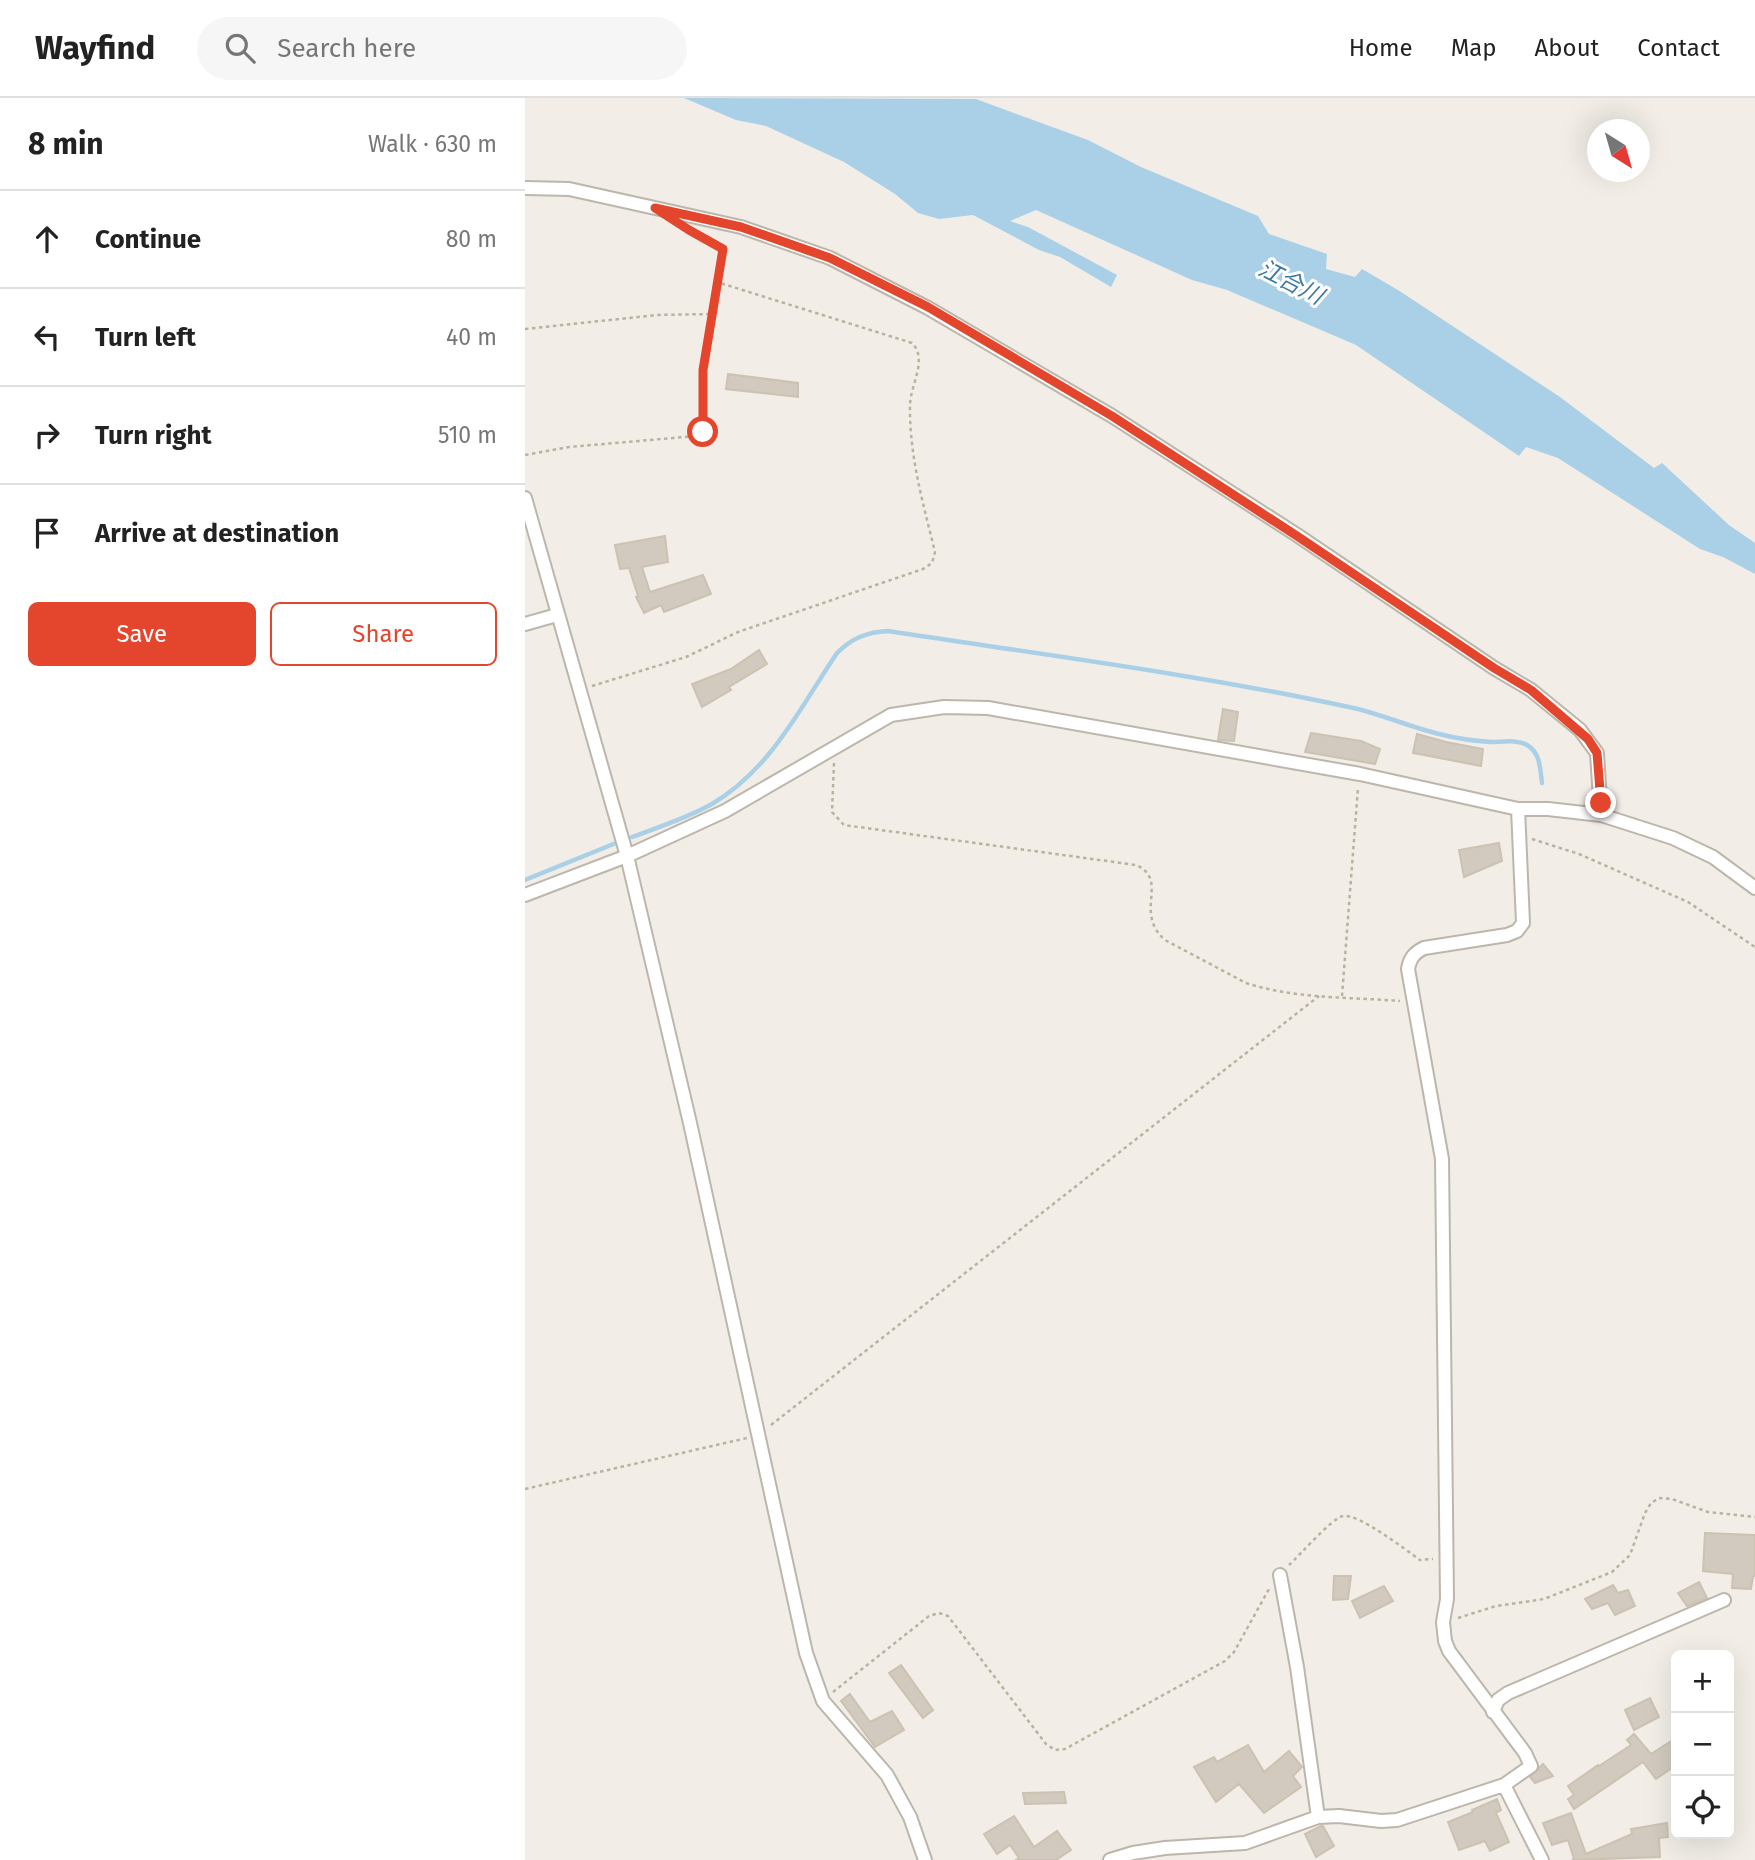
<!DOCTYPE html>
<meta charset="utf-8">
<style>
:root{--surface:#fff;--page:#f6f6f6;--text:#222;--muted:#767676;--line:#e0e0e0;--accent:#e3462d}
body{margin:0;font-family:"Fira Sans","Noto Sans JP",sans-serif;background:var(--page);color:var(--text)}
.controls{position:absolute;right:21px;bottom:21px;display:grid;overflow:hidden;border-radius:10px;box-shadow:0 7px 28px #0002}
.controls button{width:63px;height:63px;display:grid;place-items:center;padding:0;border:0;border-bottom:2px solid var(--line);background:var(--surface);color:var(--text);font:35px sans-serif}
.compass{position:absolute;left:1062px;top:21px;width:63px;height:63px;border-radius:50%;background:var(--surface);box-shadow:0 7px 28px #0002;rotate:143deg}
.stop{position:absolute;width:21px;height:21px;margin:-16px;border:5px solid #e3462d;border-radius:50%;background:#fff}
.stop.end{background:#e3462d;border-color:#fff;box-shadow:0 2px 7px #0008}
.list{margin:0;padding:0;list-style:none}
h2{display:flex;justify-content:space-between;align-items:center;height:91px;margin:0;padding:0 28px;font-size:30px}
h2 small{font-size:23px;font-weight:400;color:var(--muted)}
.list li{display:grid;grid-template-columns:46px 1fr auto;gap:21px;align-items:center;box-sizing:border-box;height:98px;padding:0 28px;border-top:2px solid var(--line)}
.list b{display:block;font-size:26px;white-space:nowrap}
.list em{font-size:23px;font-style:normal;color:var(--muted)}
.actions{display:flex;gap:14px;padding:21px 28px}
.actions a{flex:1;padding:16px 0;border:2px solid var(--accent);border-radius:10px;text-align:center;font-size:24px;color:var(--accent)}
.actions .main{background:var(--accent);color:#fff}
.icon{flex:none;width:38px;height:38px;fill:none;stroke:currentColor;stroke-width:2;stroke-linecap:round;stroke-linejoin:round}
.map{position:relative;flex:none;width:1230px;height:1762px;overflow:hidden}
header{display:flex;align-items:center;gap:42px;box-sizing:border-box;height:98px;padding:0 35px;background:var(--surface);border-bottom:2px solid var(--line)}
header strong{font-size:33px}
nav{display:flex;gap:38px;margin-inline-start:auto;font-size:24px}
.search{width:490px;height:63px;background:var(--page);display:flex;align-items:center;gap:18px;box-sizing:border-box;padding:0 24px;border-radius:38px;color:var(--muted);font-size:26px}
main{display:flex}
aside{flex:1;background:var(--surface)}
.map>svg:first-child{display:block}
</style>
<header>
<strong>Wayfind</strong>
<div class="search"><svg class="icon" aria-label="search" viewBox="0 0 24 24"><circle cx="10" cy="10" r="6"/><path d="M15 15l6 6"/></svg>Search here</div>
<nav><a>Home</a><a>Map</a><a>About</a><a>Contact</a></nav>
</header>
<main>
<aside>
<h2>8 min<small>Walk · 630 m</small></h2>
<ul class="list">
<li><svg class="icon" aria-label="ahead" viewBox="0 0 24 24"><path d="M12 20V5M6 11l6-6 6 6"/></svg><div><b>Continue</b></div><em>80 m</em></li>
<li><svg class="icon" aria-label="left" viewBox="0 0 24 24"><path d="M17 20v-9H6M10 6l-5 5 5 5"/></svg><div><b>Turn left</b></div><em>40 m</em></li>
<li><svg class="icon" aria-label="right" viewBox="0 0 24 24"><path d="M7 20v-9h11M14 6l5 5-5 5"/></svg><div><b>Turn right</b></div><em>510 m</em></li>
<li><svg class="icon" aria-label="arrive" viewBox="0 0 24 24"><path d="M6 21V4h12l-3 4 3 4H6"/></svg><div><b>Arrive at destination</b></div></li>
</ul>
<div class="actions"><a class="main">Save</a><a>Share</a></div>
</aside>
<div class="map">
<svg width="1230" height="1762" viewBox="0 0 1230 1762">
<rect width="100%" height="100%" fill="#f2eee7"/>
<path fill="#aad0e8" d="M 159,0 L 451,1 L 563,42 L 616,69 L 733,118 L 744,136 L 802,156 L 801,171 L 830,179 L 837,171 L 873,192 L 1035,299 L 1129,370 L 1137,365 L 1204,427 L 1230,445 L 1230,476 L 1198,459 L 1175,451 L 1033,360 L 1001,349 L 994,358 L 831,247 L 702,192 L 667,182 L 511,112 L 485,123 L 503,129 L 592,177 L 586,189 L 535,159 L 514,152 L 448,117 L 414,121 L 393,115 L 370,96 L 319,64 L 241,28 L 211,22 Z"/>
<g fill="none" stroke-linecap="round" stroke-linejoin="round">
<path stroke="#aad0e8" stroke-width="4.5" d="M 107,739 C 134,729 162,720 187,706 C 246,671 275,610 312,555 C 327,540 342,534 363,533 C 520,557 678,577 833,611 C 860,618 886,629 914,636 C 930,640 949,643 966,644 C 977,644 992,641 1002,647 C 1016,655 1015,672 1017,685
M 0,782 L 91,745"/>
</g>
<path fill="#d2cabe" stroke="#ccc2b2" stroke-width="2" d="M 203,276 L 273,285 L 273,299 L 201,291 Z
M 140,438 L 143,464 L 117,469 L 125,494 L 178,477 L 186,496 L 139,514 L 136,507 L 119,515 L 111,499 L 113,498 L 104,470 L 95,471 L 90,447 Z
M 234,552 L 242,566 L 204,589 L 206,592 L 177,609 L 167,586 L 206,571 Z
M 698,611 L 713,614 L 709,643 L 693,642 Z
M 786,635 L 836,643 L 855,651 L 850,666 L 780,654 Z
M 892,636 L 921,644 L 958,651 L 956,668 L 888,655 Z
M 974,745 L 977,763 L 939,779 L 934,752 Z
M 1180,1435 L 1230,1437 L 1230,1478 L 1228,1478 L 1226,1491 L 1207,1490 L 1208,1476 L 1178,1473 Z
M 809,1478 L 826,1478 L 823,1501 L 808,1502 Z
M 1174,1484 L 1182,1500 L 1162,1508 L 1153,1495 Z
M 1088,1487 L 1093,1495 L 1103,1492 L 1110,1508 L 1090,1517 L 1083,1505 L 1067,1511 L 1060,1501 Z
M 859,1488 L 868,1503 L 835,1520 L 827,1503 Z
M 376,1567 L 408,1612 L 398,1620 L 364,1575 Z
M 325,1596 L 345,1624 L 367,1613 L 379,1632 L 350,1649 L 316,1603 Z
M 1125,1600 L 1134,1619 L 1109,1632 L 1100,1612 Z
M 1109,1636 L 1126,1656 L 1151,1640 L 1151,1667 L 1131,1681 L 1118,1664 L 1049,1711 L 1043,1701 L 1049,1697 L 1043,1688 L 1073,1667 L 1074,1668 L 1106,1647 L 1102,1642 Z
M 723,1647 L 739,1674 L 764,1653 L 777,1669 L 768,1678 L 776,1689 L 739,1715 L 714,1686 L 691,1704 L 669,1669 L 689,1659 L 692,1664 Z
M 1018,1666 L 1028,1678 L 1010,1685 L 1005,1679 Z
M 539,1694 L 541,1705 L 500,1706 L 498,1695 Z
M 972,1701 L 976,1712 L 971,1715 L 984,1744 L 965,1753 L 960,1743 L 934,1752 L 923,1724 L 948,1714 L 947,1712 Z
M 1046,1715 L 1061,1756 L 1107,1736 L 1106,1731 L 1142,1725 L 1143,1739 L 1134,1740 L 1135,1759 L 1047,1762 L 1049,1761 L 1043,1742 L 1027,1747 L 1018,1725 Z
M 489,1718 L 509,1749 L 532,1733 L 546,1752 L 531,1762 L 491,1762 L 494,1760 L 485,1747 L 472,1756 L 459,1736 Z
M 796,1728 L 798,1728 L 809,1748 L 791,1759 L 780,1736 Z"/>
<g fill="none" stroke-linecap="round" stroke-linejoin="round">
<defs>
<path id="street" d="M 0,90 L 44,91 L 216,129 L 305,160 L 403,210 L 587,318 L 772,437 L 969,570 L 1006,592 L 1055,632 L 1072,655 L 1076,717
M 0,400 L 102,758 L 165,1025 L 281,1555 L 298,1603 L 362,1677 L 385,1719 L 400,1762
M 0,526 L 32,517
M 0,797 L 102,758 L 200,713 L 366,617 L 419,609 L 463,610 L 835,676 L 993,711 L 1023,711 L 1076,717 L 1148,740 L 1188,759 L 1230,790
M 755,1477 L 772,1569 L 793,1719
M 968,1614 L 973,1602 L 983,1595 L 1199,1502
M 979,1687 L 1006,1668 L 1000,1655 L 924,1553 L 920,1543 L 918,1524 L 922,1501 L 917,1061 L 883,871 C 885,860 889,855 899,850 L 982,837 L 992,833 L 998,825 L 993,711
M 585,1762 L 608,1755 L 640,1750 L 720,1745 L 793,1719 L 814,1718 L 856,1723 L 872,1722 L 979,1687 L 1017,1762"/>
</defs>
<use href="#street" stroke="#bcb6ab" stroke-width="16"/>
<path stroke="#bcb19e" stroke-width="2.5" stroke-dasharray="3.5 3.5" stroke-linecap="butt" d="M 164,133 L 199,151 L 187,216
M 0,231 L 132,217 L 187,216 L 179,272 L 178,334 L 171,338 L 44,349 L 0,357
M 67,588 L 161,559 L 213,534 L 398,471 L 407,465 L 410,454 C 398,405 384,357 385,306 C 386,286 403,261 387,245 L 192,184
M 309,665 L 307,714 L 319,727 L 611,767 C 645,782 608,814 640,842 L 721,885 C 770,901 825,899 875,903
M 1007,741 L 1054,756 L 1163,804 L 1230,849
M 817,898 L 833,690
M 246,1327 L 794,898
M 0,1391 L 222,1340
M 764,1467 C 774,1458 807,1420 818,1418 C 833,1415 881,1452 895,1462 L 908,1461
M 933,1520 L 971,1508 L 1019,1501 L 1087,1474 L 1105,1457 L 1120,1415 L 1126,1405 L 1134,1400 L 1147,1401 L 1183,1414 L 1230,1419
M 308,1594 L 404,1518 L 414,1515 L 423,1518 L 521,1646 L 530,1652 L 540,1651 L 700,1563 L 709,1554 L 744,1491"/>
<use href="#street" stroke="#fff" stroke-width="12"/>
</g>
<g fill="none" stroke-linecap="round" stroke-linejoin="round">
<path stroke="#e3462d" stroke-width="9" d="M 178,334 L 178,272 L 198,151 L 164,132 L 130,110 L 216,129 L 305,160 L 403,209 L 587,318 L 772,438 L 969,570 L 1006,592 L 1063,641 L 1072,655 L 1076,705"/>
</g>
<g text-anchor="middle" stroke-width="6" stroke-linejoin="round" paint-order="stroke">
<g font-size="23" font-style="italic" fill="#3c7aa5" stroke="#fff">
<text transform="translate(766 184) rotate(27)" y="8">江合川</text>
</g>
</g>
</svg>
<div class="controls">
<button>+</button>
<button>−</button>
<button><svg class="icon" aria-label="locate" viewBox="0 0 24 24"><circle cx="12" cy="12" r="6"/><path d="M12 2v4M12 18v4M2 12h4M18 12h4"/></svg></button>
</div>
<svg class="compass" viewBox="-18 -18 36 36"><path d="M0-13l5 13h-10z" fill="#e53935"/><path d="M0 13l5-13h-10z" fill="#767676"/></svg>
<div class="stop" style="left:178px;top:334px"></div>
<div class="stop end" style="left:1076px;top:705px"></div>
</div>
</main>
